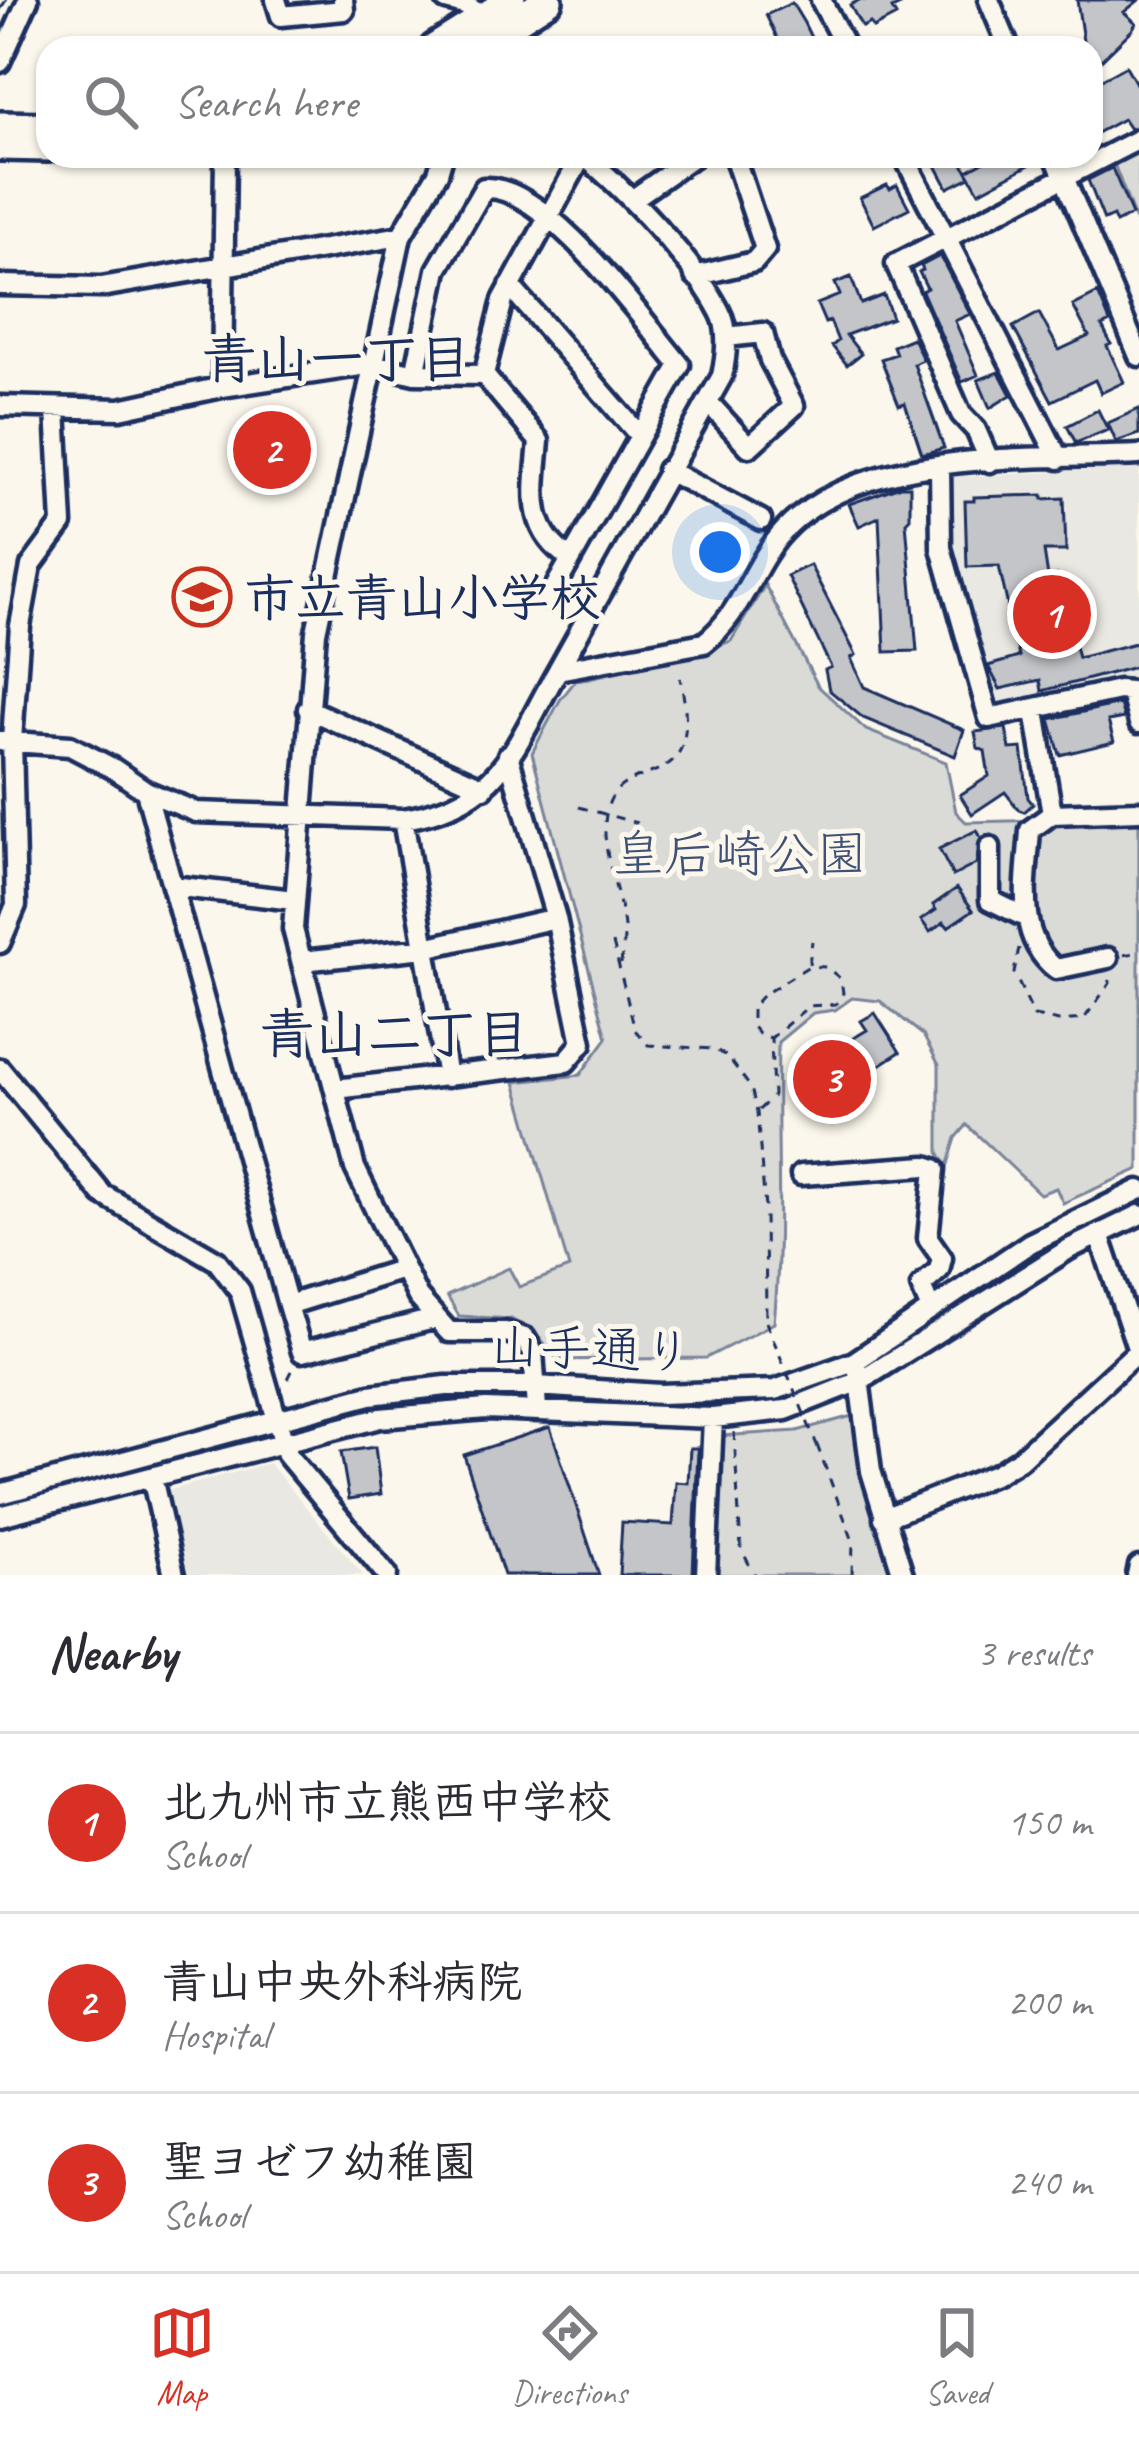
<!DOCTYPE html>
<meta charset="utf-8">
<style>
:root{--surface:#fff;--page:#f7f7f7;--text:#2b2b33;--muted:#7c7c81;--line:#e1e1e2;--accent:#d93025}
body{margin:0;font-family:Caveat,"Klee One",sans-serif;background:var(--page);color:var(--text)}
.you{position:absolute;left:720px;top:552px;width:42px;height:42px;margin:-30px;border:9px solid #fff;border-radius:50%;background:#1a73e8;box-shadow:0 0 0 18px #1a73e833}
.badge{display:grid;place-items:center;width:78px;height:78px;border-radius:50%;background:var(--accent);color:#fff;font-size:39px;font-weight:700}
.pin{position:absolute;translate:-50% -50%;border:6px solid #fff;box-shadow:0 3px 12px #0006}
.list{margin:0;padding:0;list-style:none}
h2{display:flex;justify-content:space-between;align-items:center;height:156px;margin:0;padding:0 48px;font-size:51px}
h2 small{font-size:39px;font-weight:400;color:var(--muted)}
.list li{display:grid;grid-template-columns:78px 1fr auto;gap:36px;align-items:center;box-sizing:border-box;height:180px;padding:0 48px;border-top:3px solid var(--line)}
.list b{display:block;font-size:45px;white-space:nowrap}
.list p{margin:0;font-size:39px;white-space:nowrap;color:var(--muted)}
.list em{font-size:39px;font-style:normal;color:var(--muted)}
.icon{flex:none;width:66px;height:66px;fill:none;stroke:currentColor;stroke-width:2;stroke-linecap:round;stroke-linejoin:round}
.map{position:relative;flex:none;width:1139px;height:1575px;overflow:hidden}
.search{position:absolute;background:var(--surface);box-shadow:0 3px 9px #0004;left:36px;right:36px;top:36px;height:132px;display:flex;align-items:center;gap:30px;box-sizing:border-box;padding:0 42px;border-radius:36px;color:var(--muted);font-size:45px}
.sheet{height:696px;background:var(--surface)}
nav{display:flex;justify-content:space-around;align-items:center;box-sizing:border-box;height:168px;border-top:3px solid var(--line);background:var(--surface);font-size:33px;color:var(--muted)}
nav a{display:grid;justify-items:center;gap:6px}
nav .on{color:var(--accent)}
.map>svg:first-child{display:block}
</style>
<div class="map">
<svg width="1139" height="1575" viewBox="0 0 1139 1575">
<rect width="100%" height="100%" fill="#fbf7ec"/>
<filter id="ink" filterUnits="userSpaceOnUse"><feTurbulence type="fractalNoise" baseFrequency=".00833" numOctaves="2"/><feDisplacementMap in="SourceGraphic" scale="24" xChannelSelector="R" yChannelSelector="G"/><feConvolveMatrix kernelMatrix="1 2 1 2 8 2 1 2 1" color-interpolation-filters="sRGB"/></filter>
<g filter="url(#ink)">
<path fill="#eae8e2" d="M 1139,468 L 1139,683 L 1117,681 L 1001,711 L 992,708 L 945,546 L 944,481 L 950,477 Z
M 269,1463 L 363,1575 L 189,1575 L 167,1491 Z"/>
<path fill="#dadad7" stroke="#7a849a" stroke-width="3" d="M 1139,152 L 1139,221 L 1136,222 L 1114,164 Z
M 765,585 L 818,686 L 866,730 L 946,762 L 956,812 L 966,822 L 1139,818 L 1139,1169 L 1063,1203 L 1056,1188 L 1040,1194 L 967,1125 L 956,1138 L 947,1167 L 939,1152 L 939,1065 L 923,1035 L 880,1001 L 852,998 L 835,1010 L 813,1013 L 778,1042 C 776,1136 783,1230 774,1323 L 706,1358 L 558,1360 L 534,1332 L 511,1319 L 459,1316 L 447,1296 L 509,1268 L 519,1287 L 569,1268 L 515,1082 L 580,1075 L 607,1038 L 532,753 L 560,700 L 575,681 L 692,655 L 731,641 Z
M 856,1415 L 868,1503 L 891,1575 L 716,1575 L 720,1436 L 797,1431 Z"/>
<path fill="#c3c5c9" stroke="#1b2f5e" stroke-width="3" d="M 860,0 L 911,0 L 892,9 L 896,16 L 873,28 L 870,23 L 862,27 L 850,5 Z
M 1077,0 L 1139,0 L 1124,12 L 1136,23 L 1132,30 L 1091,70 L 1091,48 L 1084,48 Z
M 792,3 L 804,23 L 816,48 L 782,48 L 766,15 Z
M 1126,66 L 1139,89 L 1139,126 L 1130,129 L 1123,119 L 1091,136 L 1093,84 Z
M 931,156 L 959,156 L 970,177 L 948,188 Z
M 994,156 L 1042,156 L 1042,158 L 979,192 L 967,171 Z
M 1112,168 L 1132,215 L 1116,223 L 1113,216 L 1104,220 L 1088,180 Z
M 887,185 L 890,189 L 897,185 L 909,208 L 874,226 L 860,198 Z
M 940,256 L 970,314 L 955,321 L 978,375 L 962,382 L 922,291 L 927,288 L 919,272 L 923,270 L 921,266 Z
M 851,277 L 861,304 L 884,295 L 892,318 L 846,335 L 861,354 L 847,365 L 832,346 L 838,341 L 830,321 L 825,323 L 817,304 L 840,295 L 835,283 Z
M 1098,293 L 1110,322 L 1102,326 L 1111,344 L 1107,346 L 1124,382 L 1101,393 L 1095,380 L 1052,401 L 1013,327 L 1039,313 L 1059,350 L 1089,336 L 1073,306 Z
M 913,338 L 923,360 L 914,364 L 944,448 L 922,454 L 905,403 L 899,405 L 881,359 L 896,354 L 893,346 Z
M 999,372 L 1011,395 L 990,408 L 978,380 Z
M 1139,409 L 1139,434 L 1116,442 L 1108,423 Z
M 1098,410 L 1108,430 L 1076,443 L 1067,426 Z
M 900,486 L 910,486 L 910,518 L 906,522 L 917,651 L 885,652 L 879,517 L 859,526 L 849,504 Z
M 1043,495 L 1043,499 L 1064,498 L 1066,551 L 1044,551 L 1048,577 L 1057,575 L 1078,658 L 1139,642 L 1139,666 L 1042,691 L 1040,680 L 1000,689 L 988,666 L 1019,657 L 999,566 L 967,567 L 965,501 L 974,501 L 974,497 Z
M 810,565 L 856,655 L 851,658 L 864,687 L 964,730 L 955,756 L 863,718 L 829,690 L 825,670 L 831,667 L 787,576 Z
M 1120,704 L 1124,718 L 1108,721 L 1114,742 L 1060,755 L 1050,719 Z
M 1006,728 L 1010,749 L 1022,748 L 1028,798 L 1033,804 L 1024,812 L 1019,810 L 1005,792 L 972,814 L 960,795 L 989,776 L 985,751 L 978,748 L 975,732 Z
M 977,830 L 981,838 L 976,864 L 953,876 L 939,849 Z
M 957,888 L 973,910 L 948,927 L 944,922 L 930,932 L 921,920 L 936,910 L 933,905 Z
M 875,1013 L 900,1052 L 822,1102 L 803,1068 L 867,1030 L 861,1021 Z
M 550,1427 L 599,1575 L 504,1575 L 464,1455 Z
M 375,1447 L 381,1494 L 349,1499 L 341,1452 Z
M 690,1448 L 698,1448 L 693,1575 L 619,1575 L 622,1522 L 673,1525 L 676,1482 L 688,1483 Z"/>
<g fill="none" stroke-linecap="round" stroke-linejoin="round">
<defs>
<path id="minor" d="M 276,0 L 281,16 L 344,10 L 343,0
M 446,0 L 465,5 L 486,18
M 821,0 L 846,48
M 989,0 L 1009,48
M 0,62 L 28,0
M 443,156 L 438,173 L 401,236 L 316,632 L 293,929 L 355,1168 L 418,1297 L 449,1332 L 506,1332 L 525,1338 L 533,1352 L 537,1409
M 904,156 L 1059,459
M 1055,156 L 1139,356
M 633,199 L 694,156
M 695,276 L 754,262 L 765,249 L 734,156
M 0,285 L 101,287 L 401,236
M 510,286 L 639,435
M 415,374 L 437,270 L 484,188 C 547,184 641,319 680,365 L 548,600
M 484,375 L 539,441 C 535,489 525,530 571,559
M 222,387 L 225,156
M 708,402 L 749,447 L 794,406 L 770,360 L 763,333 L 726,337
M 0,406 L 120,409 L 222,387 L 373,364 L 415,374 L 484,375 L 503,300 L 582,156
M 990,462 L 976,430 L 961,414 L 896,264 L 1139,139
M 940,465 L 941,548 L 989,718 L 1119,690 L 1139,692
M 667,470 L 761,520
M 558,670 L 722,376 C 726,357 730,330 720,312 C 695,263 626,190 584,156
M 1131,693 L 1139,723
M 308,709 L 484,788
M 1035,711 L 1052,814 L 1139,811
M 0,741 L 70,746 L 114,769 L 146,791 L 196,812 L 403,819 C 502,804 513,748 558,670 L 704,643 C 743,613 752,565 784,531 C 862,447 1032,460 1139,455
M 146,791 L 288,1305 L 403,1269
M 1052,814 L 1030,830 C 1027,878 1014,936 1056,969 L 1108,958
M 403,819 L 447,1077
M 990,847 L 990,900 L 1025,917
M 172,886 L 294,900
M 0,943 L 16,905 L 12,740 L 20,626 L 31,566 L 62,524 L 56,409
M 302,961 L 425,948 L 556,918
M 0,1069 L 102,1194 L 217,1261 L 240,1291 L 287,1455 L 387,1575
M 336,1089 L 566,1062 L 582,1043 L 556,918 L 508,755
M 801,1175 L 926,1166 L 935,1169 L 928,1238 L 942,1258 L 939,1270 L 921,1286 L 931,1310
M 1099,1234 L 1139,1354
M 288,1305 L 302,1352 L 434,1319
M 858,1372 L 871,1471 L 903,1575
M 152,1477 L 174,1575
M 0,1494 L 370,1395 L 446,1386 L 536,1386 L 660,1394 L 775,1390 L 854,1362 L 1030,1243 L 1139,1190
M 0,1516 L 380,1418 L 486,1409 L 713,1418 L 786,1410 L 862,1380 L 1069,1249 L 1139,1215
M 884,1518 L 996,1474 L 1019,1460 L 1138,1351
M 706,1575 L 713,1418
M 1137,1575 L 1139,1566"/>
<path id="highway" d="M 435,48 L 511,0
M 474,48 L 548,0
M 0,126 L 48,127
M 0,146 L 48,147"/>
</defs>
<use href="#minor" stroke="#1b2f5e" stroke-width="27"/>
<use href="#highway" stroke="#1b2f5e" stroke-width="36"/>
<path stroke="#1b2f5e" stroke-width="3" stroke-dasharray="9 9" stroke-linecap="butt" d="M 579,807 L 637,823
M 613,943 L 635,1030 L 648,1045 L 714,1049 L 728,1057 L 751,1088 L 757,1112 L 765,1208 L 766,1322
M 1019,948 L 1014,973 L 1034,1016 L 1059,1021 L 1084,1019 L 1110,983 L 1109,975
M 1124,955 L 1139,952
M 621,964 C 622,952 625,939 624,927 C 620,891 600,851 606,815 C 616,746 709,810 680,678
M 809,964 L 812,941
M 759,1110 L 773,1096 L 771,1038 L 759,1034 L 752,1026 L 752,1007 L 763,995 L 809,966 L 826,967 L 841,979 L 843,993 L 836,1004 L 809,1006 L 771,1038
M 288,1379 L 295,1365
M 734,1432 L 741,1549 L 755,1575
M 817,1445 L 853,1541 L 852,1575"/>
<use href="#minor" stroke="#fbf7ec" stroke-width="18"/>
<use href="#highway" stroke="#fbf7ec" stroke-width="27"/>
<path stroke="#1b2f5e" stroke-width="3" d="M 0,10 L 6,0"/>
<path stroke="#1b2f5e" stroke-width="3" stroke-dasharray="9 9" stroke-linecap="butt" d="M 766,1322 L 817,1445"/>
</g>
</g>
<defs>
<symbol id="school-ring" viewBox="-11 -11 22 22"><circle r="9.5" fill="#fbf7ec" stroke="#c8321e" stroke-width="1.5"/><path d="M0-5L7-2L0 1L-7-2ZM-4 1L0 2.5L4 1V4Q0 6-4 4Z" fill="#c8321e"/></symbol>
</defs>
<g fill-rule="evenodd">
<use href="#school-ring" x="169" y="564" width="66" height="66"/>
</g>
<g text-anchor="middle" stroke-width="10" stroke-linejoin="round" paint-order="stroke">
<g font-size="51" font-weight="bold" fill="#1b2f5e" stroke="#fbf7ec" text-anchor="start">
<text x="244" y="615">市立青山小学校</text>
</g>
<g font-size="51" fill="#415176" stroke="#fbf7ec">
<text x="740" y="871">皇后崎公園</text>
</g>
<g font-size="51" fill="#1b2f5e" stroke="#fbf7ec">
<text transform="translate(591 1348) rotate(2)" y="18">山手通り</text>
</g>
<g font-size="54" font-weight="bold" fill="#1b2f5e" stroke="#fbf7ec">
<text x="337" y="377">青山一丁目</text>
<text x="395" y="1052">青山二丁目</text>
</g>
</g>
</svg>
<div class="you"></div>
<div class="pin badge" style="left:1052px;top:614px">1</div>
<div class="pin badge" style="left:272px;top:450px">2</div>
<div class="pin badge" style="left:832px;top:1079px">3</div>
<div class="search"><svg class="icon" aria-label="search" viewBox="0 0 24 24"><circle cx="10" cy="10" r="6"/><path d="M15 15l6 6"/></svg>Search here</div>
</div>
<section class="sheet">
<h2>Nearby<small>3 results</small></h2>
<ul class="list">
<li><span class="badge">1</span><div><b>北九州市立熊西中学校</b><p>School</p></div><em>150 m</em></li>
<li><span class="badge">2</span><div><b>青山中央外科病院</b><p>Hospital</p></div><em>200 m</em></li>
<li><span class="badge">3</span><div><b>聖ヨゼフ幼稚園</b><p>School</p></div><em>240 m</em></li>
</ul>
</section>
<nav>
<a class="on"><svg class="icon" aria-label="map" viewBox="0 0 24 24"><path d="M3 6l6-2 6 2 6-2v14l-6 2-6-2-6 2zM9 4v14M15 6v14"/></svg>Map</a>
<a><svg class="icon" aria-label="directions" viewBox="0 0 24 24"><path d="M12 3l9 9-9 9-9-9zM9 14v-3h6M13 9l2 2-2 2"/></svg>Directions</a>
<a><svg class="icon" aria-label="saved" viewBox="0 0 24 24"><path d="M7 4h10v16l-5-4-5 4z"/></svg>Saved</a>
</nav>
